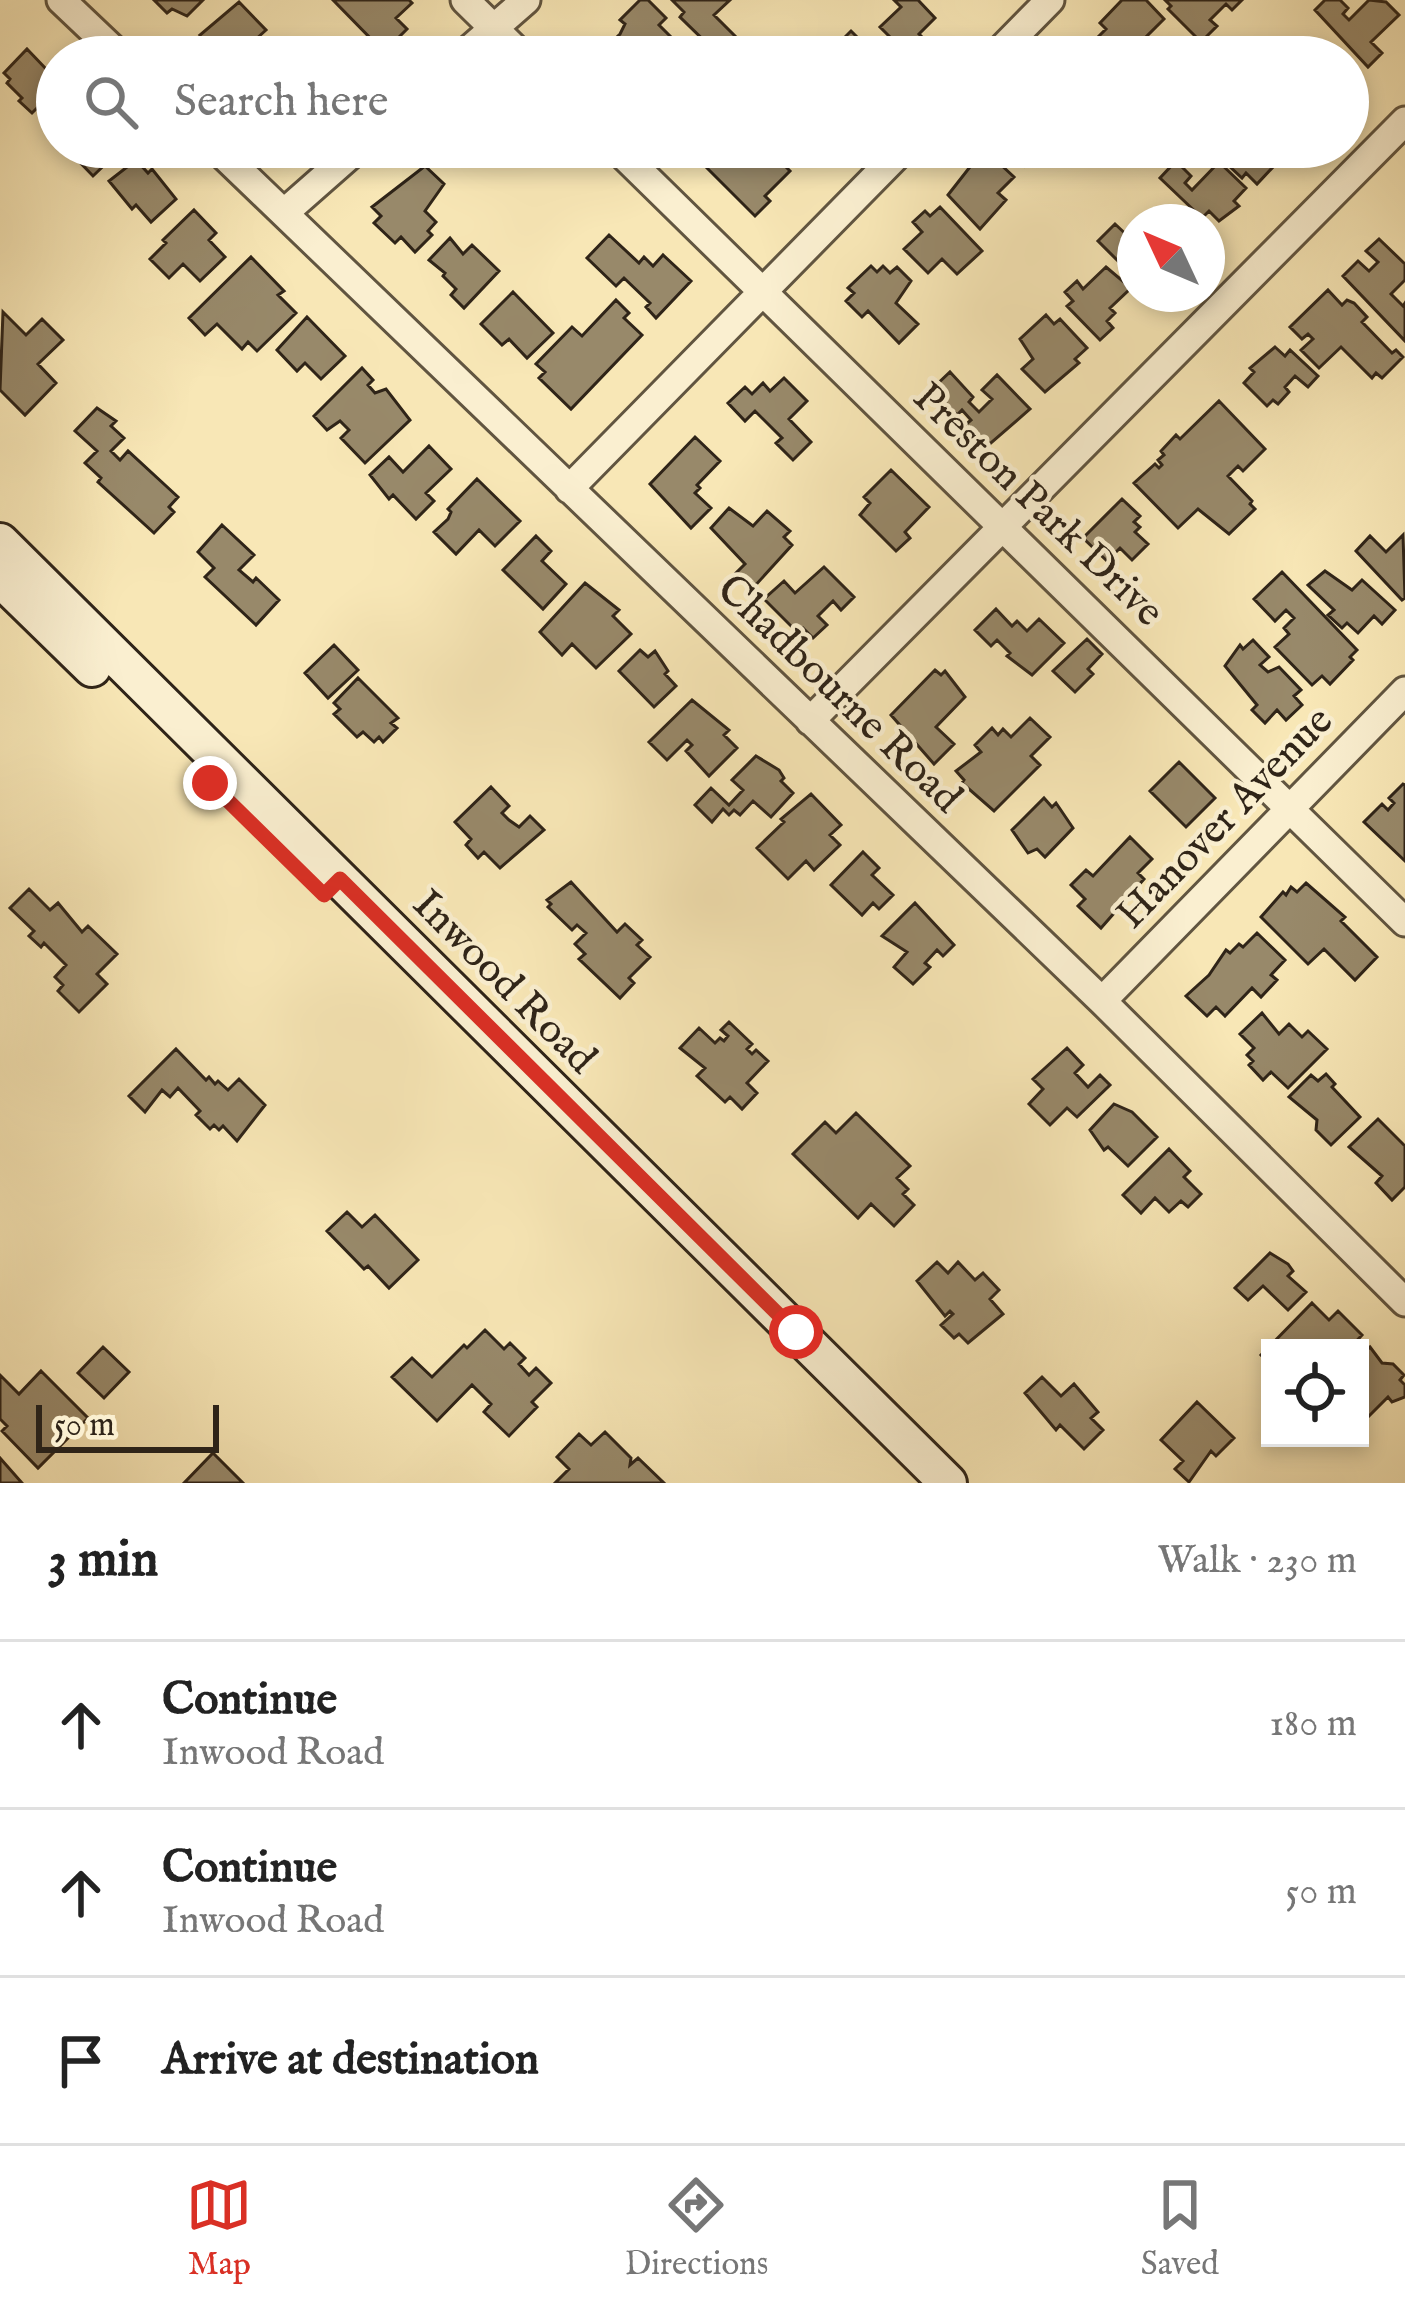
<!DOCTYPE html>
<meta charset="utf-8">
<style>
:root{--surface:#fff;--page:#f2f2f2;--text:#222;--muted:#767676;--line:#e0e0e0;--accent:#d93025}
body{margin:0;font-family:"IM FELL English",serif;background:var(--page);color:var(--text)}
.controls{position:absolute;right:36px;bottom:36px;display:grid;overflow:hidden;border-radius:0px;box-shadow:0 6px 18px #0003}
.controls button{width:108px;height:108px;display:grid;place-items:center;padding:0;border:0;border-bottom:3px solid var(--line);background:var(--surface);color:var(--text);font:60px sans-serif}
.compass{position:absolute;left:1117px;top:204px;width:108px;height:108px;border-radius:50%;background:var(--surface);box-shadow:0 6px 18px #0003;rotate:314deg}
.scale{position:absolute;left:36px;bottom:30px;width:183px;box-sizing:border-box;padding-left:12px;border:6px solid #2f2418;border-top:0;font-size:33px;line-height:42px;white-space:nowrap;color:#2f2418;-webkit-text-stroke:9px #faefd0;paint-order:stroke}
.stop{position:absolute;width:36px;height:36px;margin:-27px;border:9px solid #d93025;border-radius:50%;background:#fff}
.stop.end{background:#d93025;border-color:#fff;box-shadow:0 3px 12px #0008}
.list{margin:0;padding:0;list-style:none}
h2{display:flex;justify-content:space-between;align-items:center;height:156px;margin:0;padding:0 48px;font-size:51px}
h2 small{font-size:39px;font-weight:400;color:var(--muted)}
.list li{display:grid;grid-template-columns:78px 1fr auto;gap:36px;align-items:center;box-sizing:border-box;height:168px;padding:0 48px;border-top:3px solid var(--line)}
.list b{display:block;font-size:45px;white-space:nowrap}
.list p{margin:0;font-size:39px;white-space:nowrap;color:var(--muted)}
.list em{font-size:39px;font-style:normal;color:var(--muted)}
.icon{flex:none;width:66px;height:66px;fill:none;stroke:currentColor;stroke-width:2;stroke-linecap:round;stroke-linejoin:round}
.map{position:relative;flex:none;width:1405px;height:1483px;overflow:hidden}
.search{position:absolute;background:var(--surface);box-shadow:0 6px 18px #0003;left:36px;right:36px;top:36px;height:132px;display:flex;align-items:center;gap:30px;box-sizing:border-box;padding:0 42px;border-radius:66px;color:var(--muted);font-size:45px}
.sheet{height:660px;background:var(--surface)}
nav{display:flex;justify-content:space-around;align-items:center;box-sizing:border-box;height:168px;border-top:3px solid var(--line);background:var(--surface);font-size:33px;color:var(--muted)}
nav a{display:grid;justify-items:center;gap:6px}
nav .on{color:var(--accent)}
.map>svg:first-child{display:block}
</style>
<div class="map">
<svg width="1405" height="1483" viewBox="0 0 1405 1483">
<rect width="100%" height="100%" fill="#f8e7b6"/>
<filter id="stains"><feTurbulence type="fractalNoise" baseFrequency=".00167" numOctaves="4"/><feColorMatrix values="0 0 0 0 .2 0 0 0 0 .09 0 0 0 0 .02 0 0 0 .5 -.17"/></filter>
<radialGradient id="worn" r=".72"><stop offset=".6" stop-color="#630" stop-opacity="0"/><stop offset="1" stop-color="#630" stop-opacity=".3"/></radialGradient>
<path fill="#98896a" stroke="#2f2418" stroke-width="3" d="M 154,0 L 203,0 L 187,16 L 172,9 L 167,13 Z
M 333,0 L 409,0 L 412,3 L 396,18 L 407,29 L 384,52 Z
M 640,0 L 648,0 L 666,18 L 659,25 L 678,44 L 665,57 L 596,57 L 620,34 L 625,24 L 620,20 Z
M 672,0 L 730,0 L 714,15 L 736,37 L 719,55 L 680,17 L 684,12 Z
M 894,0 L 918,0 L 935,18 L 919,34 L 926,41 L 910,57 L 880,27 L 901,7 Z
M 1122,0 L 1146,0 L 1164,19 L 1147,36 L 1153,41 L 1156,39 L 1172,57 L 1112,57 L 1095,40 L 1106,29 L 1100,23 Z
M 1165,0 L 1242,0 L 1232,10 L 1226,4 L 1210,20 L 1217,26 L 1201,42 L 1168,9 L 1171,6 Z
M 1325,0 L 1340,0 L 1348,8 L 1343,14 L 1349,20 L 1369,0 L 1386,2 L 1399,15 L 1371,42 L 1382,53 L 1368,67 L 1315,10 Z
M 239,2 L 266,30 L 255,40 L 262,47 L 252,57 L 202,57 L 196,51 L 207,41 L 200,35 Z
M 851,31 L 877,57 L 825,57 Z
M 27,49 L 48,71 L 54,66 L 57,69 L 57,95 L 52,93 L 32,113 L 19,101 L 22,98 L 7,83 L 10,79 L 4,73 Z
M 65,147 L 123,147 L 93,176 Z
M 478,147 L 504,147 L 491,160 Z
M 703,147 L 724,147 L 738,161 L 752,147 L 766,147 L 790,171 L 765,196 L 770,201 L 755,216 L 695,156 Z
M 1005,147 L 1042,147 L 1024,166 Z
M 1209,147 L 1285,147 L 1289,150 L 1257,184 L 1246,173 L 1242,178 Z
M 984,149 L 1014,177 L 998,193 L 1006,200 L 980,229 L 948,195 Z
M 136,160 L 148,173 L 152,169 L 176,199 L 151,222 L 136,205 L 132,209 L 109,181 Z
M 1176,161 L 1191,176 L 1185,183 L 1192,190 L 1219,162 L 1246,188 L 1234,201 L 1239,206 L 1219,221 L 1209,211 L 1202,218 L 1160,178 Z
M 425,166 L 444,184 L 425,211 L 436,222 L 428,231 L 432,235 L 415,252 L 401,237 L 395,243 L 374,223 L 381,216 L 372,207 Z
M 940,207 L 982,251 L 957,274 L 942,259 L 928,273 L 904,249 L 922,232 L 913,222 L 925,211 L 930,216 Z
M 194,210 L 216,233 L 209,240 L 225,257 L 200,281 L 183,264 L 169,278 L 150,259 L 166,243 L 163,240 Z
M 1115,224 L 1130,238 L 1123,246 L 1129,252 L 1135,246 L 1135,278 L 1098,241 Z
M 609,235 L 639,263 L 644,257 L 653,266 L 663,255 L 691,281 L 656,318 L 646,307 L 650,303 L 624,278 L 616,286 L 587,258 Z
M 450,238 L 463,254 L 472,245 L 499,271 L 464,308 L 451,295 L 456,289 L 443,276 L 445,273 L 429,260 Z
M 1379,239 L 1405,264 L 1405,280 L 1391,294 L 1403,306 L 1405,303 L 1405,341 L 1343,276 L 1358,261 L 1369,271 L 1378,262 L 1366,251 Z
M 251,257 L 284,291 L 278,295 L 296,313 L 257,351 L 248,342 L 242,349 L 217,324 L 205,335 L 189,318 Z
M 871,266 L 877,272 L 883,266 L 890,273 L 897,267 L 911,281 L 896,303 L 918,324 L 899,343 L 868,311 L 862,317 L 846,301 L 854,293 L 848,288 Z
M 1106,267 L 1131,288 L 1110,308 L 1115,313 L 1107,321 L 1113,328 L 1100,340 L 1067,306 L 1073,301 L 1065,292 L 1077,281 L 1083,289 Z
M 1328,290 L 1342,305 L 1347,300 L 1354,303 L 1367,317 L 1362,322 L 1392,353 L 1396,350 L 1403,357 L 1382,378 L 1376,373 L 1372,378 L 1341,347 L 1319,368 L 1301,350 L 1313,339 L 1308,334 L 1302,339 L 1290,327 Z
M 513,292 L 553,333 L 527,358 L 509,339 L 502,345 L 481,324 Z
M 616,300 L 629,313 L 624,318 L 642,335 L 571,409 L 539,378 L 545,372 L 536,364 L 572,327 L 582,336 Z
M 3,312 L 26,335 L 42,319 L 63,340 L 38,364 L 56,383 L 25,415 L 0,390 Z
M 1046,315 L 1054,324 L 1060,319 L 1087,348 L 1075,359 L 1079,363 L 1045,392 L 1022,369 L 1033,359 L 1020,339 Z
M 307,317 L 345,356 L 321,379 L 305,363 L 297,371 L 277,350 Z
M 1275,347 L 1285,356 L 1290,350 L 1318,376 L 1308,387 L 1295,376 L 1285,387 L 1289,392 L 1278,404 L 1273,400 L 1267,406 L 1244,383 L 1254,372 L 1250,368 Z
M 362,368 L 373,380 L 368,385 L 375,393 L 386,389 L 410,420 L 365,463 L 341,438 L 349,430 L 340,421 L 327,430 L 314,416 Z
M 950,372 L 973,397 L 969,402 L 979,412 L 992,399 L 982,390 L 997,375 L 1030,409 L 984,449 L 963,427 L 971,420 L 962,410 L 957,415 L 932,389 Z
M 784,378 L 807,401 L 789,419 L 811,442 L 793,460 L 776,443 L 782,438 L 755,411 L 745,421 L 728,403 L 745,387 L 752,394 L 763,383 L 770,391 Z
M 1219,401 L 1265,449 L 1243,471 L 1238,466 L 1228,476 L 1252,501 L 1250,504 L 1255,509 L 1229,534 L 1198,509 L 1178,528 L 1134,483 L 1155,464 L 1159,468 L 1162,465 L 1158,460 L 1164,455 L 1161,451 L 1176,435 L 1180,439 Z
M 97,408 L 116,421 L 111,426 L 124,438 L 111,451 L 120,460 L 128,451 L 178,497 L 169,507 L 174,512 L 154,533 L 98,482 L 101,478 L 85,463 L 97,451 L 75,431 Z
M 695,437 L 720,461 L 697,485 L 700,488 L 695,493 L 711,508 L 691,528 L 650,484 Z
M 429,446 L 451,469 L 426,493 L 434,501 L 416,519 L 393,495 L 389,499 L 370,475 L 389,457 L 403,472 Z
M 891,470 L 929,507 L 905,532 L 910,538 L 896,551 L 860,515 L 870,503 L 864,497 Z
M 477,479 L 520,521 L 495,546 L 479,530 L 456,554 L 434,532 L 448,519 L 451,512 L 448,509 Z
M 1122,499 L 1140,516 L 1134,522 L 1140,527 L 1135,532 L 1148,544 L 1132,560 L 1120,548 L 1107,561 L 1083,538 Z
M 729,508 L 753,526 L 767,511 L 790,531 L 784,537 L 792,545 L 753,588 L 736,573 L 745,564 L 711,528 Z
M 222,525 L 254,555 L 239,570 L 253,582 L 256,578 L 279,600 L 256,625 L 205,577 L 214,568 L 198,552 Z
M 1403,535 L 1405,598 L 1402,600 L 1356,551 L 1370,536 L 1386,552 Z
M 536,536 L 551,551 L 542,561 L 566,584 L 543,609 L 503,570 Z
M 824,567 L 854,597 L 841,610 L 833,601 L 818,616 L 827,625 L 813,638 L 803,628 L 798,633 L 764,599 L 784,581 L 795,593 Z
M 1325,571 L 1352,590 L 1362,580 L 1395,610 L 1382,624 L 1374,616 L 1358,633 L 1347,623 L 1342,628 L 1328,615 L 1334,610 L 1308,585 Z
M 1282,572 L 1357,650 L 1350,657 L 1353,660 L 1330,684 L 1322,676 L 1312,685 L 1275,647 L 1289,634 L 1284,628 L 1294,618 L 1286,610 L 1275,621 L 1254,599 Z
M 585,583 L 619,610 L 613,616 L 631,634 L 596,668 L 572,644 L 562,655 L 540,632 Z
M 996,609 L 1012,626 L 1017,621 L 1027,631 L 1039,619 L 1064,643 L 1032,675 L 1007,656 L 1010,653 L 997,640 L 991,646 L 975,630 Z
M 1087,639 L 1102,654 L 1088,669 L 1093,674 L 1075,692 L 1053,671 Z
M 1253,640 L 1269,657 L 1260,665 L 1268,672 L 1279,667 L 1301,690 L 1294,696 L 1302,705 L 1286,720 L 1277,710 L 1265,723 L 1252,710 L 1257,705 L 1225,666 L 1240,645 L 1243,649 Z
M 334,645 L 358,670 L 328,698 L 305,673 Z
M 640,650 L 648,657 L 655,651 L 668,671 L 665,674 L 676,686 L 654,707 L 619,671 Z
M 935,670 L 941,675 L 945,671 L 965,697 L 936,727 L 954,744 L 934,764 L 891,715 Z
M 358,678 L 398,718 L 391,723 L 397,728 L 383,742 L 379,737 L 374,742 L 363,732 L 357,737 L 334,714 L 340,709 L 334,703 Z
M 692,700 L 729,730 L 724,735 L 737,748 L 709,776 L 686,751 L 692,745 L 687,740 L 667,760 L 649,742 Z
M 1030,718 L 1050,737 L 1031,756 L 1040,765 L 994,811 L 962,783 L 964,780 L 956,771 L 981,752 L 975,745 L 992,728 L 998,735 L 1003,729 L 1011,737 Z
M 756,756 L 779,770 L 784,778 L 781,781 L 793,793 L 771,817 L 753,801 L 740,815 L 734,810 L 729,815 L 723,809 L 712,822 L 695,805 L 711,788 L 729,805 L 743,790 L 732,780 Z
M 1179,762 L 1215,798 L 1186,827 L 1150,791 Z
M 1403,784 L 1405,785 L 1405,861 L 1364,822 L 1382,804 L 1388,810 L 1394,803 L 1389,798 Z
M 491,787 L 509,806 L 502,813 L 509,820 L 519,827 L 530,816 L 544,830 L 500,868 L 484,852 L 478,858 L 466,845 L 471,839 L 455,822 Z
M 811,794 L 841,825 L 830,835 L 840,845 L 814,870 L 806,861 L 788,879 L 757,848 L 784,822 L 781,819 Z
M 1044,798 L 1052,807 L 1056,803 L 1073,828 L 1045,857 L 1037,849 L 1028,853 L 1012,830 Z
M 1130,837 L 1152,859 L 1138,873 L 1144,879 L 1101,928 L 1078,906 L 1085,899 L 1071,885 L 1086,870 L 1093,876 Z
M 863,852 L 879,868 L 872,875 L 893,895 L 879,909 L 873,903 L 862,915 L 831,885 Z
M 571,882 L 617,932 L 625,924 L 642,940 L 637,945 L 650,957 L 629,978 L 634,983 L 620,998 L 579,959 L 585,954 L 575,944 L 586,933 L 577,925 L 572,930 L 548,907 L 551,904 L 547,900 Z
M 1306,883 L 1345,917 L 1341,921 L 1377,957 L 1355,980 L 1324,949 L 1308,964 L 1261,917 L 1283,892 L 1286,895 L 1291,887 L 1297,892 Z
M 29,889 L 50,910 L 58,903 L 82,932 L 88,926 L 117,954 L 97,974 L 107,984 L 79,1012 L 58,991 L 63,985 L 55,977 L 66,965 L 44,943 L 41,947 L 29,936 L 34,931 L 10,908 Z
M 915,903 L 954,945 L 943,956 L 937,950 L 925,963 L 930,967 L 913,984 L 894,967 L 907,952 L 882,936 Z
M 1257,933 L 1285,960 L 1271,975 L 1277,980 L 1261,997 L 1252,988 L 1225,1016 L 1216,1007 L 1207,1016 L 1186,996 L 1209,975 L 1226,950 L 1230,953 L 1239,944 L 1243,947 Z
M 1262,1013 L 1279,1034 L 1289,1024 L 1302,1037 L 1308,1031 L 1327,1049 L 1288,1088 L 1271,1072 L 1263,1080 L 1249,1065 L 1253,1061 L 1247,1055 L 1254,1048 L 1240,1034 Z
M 729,1022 L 752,1044 L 747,1049 L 752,1054 L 756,1050 L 768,1061 L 747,1083 L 757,1093 L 742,1109 L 730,1097 L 725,1102 L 697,1076 L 705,1068 L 680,1048 L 699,1028 L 715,1043 L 720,1038 L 724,1041 L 728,1036 L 721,1030 Z
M 1067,1048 L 1083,1065 L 1075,1073 L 1088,1087 L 1100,1075 L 1110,1085 L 1077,1117 L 1067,1108 L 1050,1125 L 1029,1104 L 1043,1089 L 1033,1079 Z
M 176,1049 L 206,1080 L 209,1077 L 215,1084 L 218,1081 L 228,1090 L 239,1079 L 265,1105 L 237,1141 L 223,1126 L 219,1130 L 214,1125 L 210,1129 L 196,1115 L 200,1111 L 178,1088 L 170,1097 L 162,1090 L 145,1112 L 129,1096 Z
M 1326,1074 L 1335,1084 L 1332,1087 L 1360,1117 L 1331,1145 L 1316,1130 L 1317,1120 L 1289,1097 L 1311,1075 L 1318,1081 Z
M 1114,1104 L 1132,1112 L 1157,1137 L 1128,1166 L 1108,1147 L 1104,1150 L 1090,1130 Z
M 856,1113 L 910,1166 L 897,1178 L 908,1189 L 903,1194 L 914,1205 L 894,1226 L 871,1204 L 858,1218 L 793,1154 L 825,1122 L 836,1133 Z
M 1378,1119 L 1405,1146 L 1405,1187 L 1392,1200 L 1376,1183 L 1382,1176 L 1349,1147 Z
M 1169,1149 L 1190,1171 L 1184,1177 L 1201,1194 L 1188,1207 L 1181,1201 L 1169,1212 L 1155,1198 L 1141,1213 L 1123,1195 Z
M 347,1212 L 362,1227 L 375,1215 L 418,1260 L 389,1288 L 368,1266 L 364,1269 L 327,1231 Z
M 1270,1253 L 1288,1264 L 1293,1271 L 1288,1276 L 1306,1292 L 1288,1310 L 1263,1286 L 1248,1300 L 1235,1288 Z
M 937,1262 L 948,1273 L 958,1262 L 975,1280 L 983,1273 L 999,1290 L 990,1299 L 1003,1314 L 968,1343 L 959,1334 L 954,1338 L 941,1325 L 953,1314 L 950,1311 L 945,1316 L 917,1281 Z
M 1312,1303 L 1329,1320 L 1338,1311 L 1362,1335 L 1350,1348 L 1270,1348 L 1270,1364 L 1261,1355 Z
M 485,1330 L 504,1349 L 510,1343 L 525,1358 L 519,1364 L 529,1375 L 536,1368 L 551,1383 L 532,1402 L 537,1407 L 509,1436 L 484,1412 L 491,1404 L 472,1385 L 437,1421 L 392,1377 L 412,1358 L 432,1377 L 464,1345 L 467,1348 Z
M 103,1347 L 129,1372 L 104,1398 L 78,1373 Z
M 1370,1347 L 1382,1363 L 1393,1364 L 1404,1375 L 1400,1380 L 1405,1385 L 1405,1397 L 1392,1402 L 1388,1397 L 1362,1423 L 1360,1357 Z
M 41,1371 L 88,1418 L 38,1468 L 2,1431 L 7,1426 L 0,1419 L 0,1375 L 19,1394 Z
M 1042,1377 L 1061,1396 L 1074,1384 L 1098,1412 L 1091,1418 L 1103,1430 L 1084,1449 L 1060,1425 L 1056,1430 L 1025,1393 Z
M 1197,1402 L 1234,1438 L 1216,1456 L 1211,1451 L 1189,1482 L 1175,1469 L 1183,1461 L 1161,1440 Z
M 605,1432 L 631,1458 L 630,1465 L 638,1458 L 664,1483 L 555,1483 L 569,1469 L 557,1457 L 579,1434 L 591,1445 Z
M 213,1453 L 243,1483 L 184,1483 Z
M 0,1458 L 22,1483 L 0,1483 Z"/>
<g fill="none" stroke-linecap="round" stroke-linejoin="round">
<defs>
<path id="minor" d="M 61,0 L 121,57
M 465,0 L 523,57
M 461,57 L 526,0
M 994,57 L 1050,0
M 215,147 L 1102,1001 L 1405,1302
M 615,147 L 1405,922
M 284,213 L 359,147
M 569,489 L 905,147
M 810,721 L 1405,121
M 1102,1001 L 1405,691"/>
<path id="secondary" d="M 0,542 L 948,1483
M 0,578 L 92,668"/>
</defs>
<use href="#minor" stroke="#615540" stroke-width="33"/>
<use href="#secondary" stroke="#2f2418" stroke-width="42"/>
<use href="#minor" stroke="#faefd0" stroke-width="27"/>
<use href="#secondary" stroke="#faefd0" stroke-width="36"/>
</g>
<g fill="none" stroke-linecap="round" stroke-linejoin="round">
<path stroke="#d93025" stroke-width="15" d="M 210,783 L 324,895 L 340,879 L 796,1332"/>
</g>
<g text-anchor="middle" stroke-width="9" stroke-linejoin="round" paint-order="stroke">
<g font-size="42" fill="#2f2418" stroke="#faefd0">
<text transform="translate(1040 503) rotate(44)" y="15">Preston Park Drive</text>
<text transform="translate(841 692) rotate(44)" y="15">Chadbourne Road</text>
<text transform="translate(1223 816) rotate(-46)" y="15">Hanover Avenue</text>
<text transform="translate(506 980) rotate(45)" y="15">Inwood Road</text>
</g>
</g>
<rect width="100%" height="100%" filter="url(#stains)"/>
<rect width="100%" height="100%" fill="url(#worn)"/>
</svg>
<div class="controls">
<button><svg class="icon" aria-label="locate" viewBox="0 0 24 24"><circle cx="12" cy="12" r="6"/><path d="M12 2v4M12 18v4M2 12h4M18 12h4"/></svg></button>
</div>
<svg class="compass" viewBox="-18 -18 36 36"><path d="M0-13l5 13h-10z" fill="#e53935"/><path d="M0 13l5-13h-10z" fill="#767676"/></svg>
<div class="scale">50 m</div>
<div class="stop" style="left:796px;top:1332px"></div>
<div class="stop end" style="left:210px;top:783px"></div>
<div class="search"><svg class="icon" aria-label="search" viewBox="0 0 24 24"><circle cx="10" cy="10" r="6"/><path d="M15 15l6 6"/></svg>Search here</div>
</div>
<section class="sheet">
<h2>3 min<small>Walk · 230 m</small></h2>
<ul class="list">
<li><svg class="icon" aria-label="ahead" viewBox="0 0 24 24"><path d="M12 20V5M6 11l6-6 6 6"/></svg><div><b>Continue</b><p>Inwood Road</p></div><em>180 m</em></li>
<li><svg class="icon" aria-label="ahead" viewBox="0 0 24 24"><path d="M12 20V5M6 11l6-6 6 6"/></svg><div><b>Continue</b><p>Inwood Road</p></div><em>50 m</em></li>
<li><svg class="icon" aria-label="arrive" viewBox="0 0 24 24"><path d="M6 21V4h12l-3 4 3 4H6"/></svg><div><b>Arrive at destination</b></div></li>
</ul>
</section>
<nav>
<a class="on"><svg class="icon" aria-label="map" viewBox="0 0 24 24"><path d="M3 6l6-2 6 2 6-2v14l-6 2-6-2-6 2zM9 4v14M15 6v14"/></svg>Map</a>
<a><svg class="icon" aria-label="directions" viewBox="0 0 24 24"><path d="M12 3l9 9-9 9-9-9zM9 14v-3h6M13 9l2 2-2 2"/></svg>Directions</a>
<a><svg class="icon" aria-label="saved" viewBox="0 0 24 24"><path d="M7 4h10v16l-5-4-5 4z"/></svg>Saved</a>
</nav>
